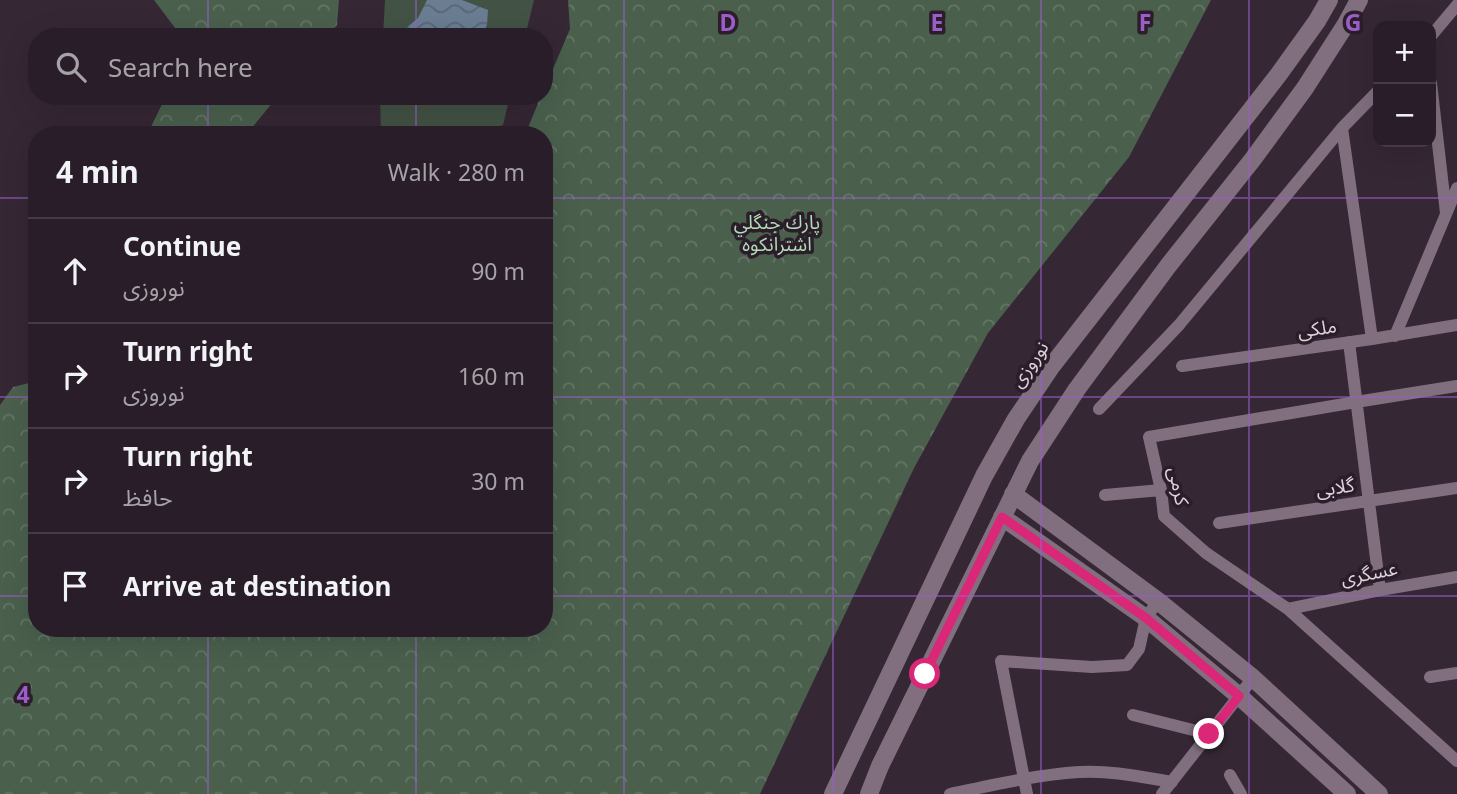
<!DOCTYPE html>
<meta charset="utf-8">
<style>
:root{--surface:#281d28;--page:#342a34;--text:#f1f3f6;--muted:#a5a2a8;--line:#443b45}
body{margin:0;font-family:"Noto Sans","Noto Sans Arabic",sans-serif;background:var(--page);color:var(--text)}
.controls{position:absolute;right:21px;top:21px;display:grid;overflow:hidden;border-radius:14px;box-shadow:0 7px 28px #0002}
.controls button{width:63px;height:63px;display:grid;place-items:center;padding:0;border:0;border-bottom:2px solid var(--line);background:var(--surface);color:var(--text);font:35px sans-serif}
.stop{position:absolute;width:21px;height:21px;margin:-16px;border:5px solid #db2777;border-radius:50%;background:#fff}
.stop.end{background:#db2777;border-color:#fff;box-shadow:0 2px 7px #0008}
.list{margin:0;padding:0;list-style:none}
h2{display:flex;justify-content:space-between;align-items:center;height:91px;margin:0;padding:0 28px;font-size:30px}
h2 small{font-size:23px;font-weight:400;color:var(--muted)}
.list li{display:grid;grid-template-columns:46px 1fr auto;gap:21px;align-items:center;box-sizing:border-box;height:105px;padding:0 28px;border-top:2px solid var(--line)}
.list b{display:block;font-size:26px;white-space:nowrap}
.list p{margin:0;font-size:23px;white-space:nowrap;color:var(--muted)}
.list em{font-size:23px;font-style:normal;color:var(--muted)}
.icon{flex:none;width:38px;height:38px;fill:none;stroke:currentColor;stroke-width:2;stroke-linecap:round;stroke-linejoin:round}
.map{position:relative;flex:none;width:1457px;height:794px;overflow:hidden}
.search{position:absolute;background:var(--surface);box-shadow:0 7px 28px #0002;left:28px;top:28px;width:525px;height:77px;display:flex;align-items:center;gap:18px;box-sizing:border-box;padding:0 24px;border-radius:28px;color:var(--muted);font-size:26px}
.panel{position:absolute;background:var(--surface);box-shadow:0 7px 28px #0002;left:28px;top:126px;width:525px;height:511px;border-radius:28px}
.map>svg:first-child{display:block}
</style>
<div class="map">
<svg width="1457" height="794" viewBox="0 0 1457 794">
<defs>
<pattern id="forest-crowns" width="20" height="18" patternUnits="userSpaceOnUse" patternTransform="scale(1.75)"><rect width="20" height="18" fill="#4a604d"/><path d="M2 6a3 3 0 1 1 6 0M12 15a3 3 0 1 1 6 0" fill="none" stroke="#647666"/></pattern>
<pattern id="water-waves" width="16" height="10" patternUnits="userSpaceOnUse" patternTransform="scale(1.75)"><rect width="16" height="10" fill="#6a7d93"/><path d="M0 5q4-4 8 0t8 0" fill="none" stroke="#5a6573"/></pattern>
</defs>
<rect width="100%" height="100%" fill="#362735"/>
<path fill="#425244" d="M 385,0 L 534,0 L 525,37 L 383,37 Z
M 380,96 L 510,96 L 503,125 L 475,135 L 381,135 Z"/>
<path fill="url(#forest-crowns)" d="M 154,0 L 339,0 L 337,25 L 327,37 L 182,37 Z
M 568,0 L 1211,0 L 1129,157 L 988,333 L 914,468 L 760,794 L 0,794 L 0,405 L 13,387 L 37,381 L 37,628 L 544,628 L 544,135 L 525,135 L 541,96 L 544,96 L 544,90 L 570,29 Z
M 166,96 L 278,96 L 246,135 L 147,135 Z"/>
<path fill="url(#water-waves)" d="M 427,0 L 462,0 L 488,10 L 487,25 L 481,37 L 405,37 L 404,30 L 418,18 Z"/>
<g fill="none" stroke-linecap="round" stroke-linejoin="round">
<path stroke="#816f7f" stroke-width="12" d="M 1431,36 L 1457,5
M 1431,83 L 1446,213
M 1342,128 L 1372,339
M 1395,336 L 1457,188
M 1349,342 L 1380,590
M 1182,366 L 1372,339 L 1457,325
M 1457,386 L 1356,402 L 1149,437 L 1161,490 L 1164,516 L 1206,553 L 1288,609 L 1457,761
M 1099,409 L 1179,325 L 1342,128 L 1378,91
M 1105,495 L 1161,490
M 1219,523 L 1457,488
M 1288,609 L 1380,590 L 1457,577
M 1430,677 L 1457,673
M 1133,715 L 1209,734
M 1230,775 L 1241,794
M 950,794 C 993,785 1035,775 1079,772 C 1110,770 1142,777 1172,782
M 1027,794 L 1001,661 L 1092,667 L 1127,665 L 1139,649 L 1146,618 L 1158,601
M 1162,794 L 1253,678"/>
<path stroke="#816f7f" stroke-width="18" d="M 1013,494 L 1158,601 L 1253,678 L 1379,794
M 1002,517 L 1146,618 L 1239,696 L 1347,794
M 833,794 L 984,476 L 1016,419 L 1051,367 L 1279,74 L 1317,21 L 1329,0
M 869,794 L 880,766 L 1030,461 L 1077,389 L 1168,266 L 1253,159 L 1305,88 L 1346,24 L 1359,0"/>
</g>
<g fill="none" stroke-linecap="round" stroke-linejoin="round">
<path stroke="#db2777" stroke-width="9" d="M 925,674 L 1002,517 L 1146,618 L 1239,696 L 1209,734"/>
</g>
<path fill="none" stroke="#995ec8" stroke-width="2" stroke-opacity="0.55" d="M 208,0 L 208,37M 416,0 L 416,37M 624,0 L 624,794M 833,0 L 833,794M 1041,0 L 1041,794M 1249,0 L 1249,794M 208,96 L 208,135M 416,96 L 416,135M 0,198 L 37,198M 544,198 L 1457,198M 0,397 L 37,397M 544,397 L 1457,397M 0,596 L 37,596M 544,596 L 1457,596M 208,628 L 208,794M 416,628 L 416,794"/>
<g text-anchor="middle" stroke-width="7" stroke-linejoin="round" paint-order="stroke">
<g font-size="19" fill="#b0ddb5" stroke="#2c1d2b">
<text x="777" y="229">پارك جنگلي<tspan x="777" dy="22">اشترانكوه</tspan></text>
</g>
<g font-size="19" fill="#ded4dd" stroke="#2c1d2b">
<text transform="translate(1317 328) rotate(-8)" y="7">ملکی</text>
<text transform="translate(1029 364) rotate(-55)" y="7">نوروزی</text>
<text transform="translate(1179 486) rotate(78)" y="7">کرمی</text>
<text transform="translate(1335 487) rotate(-8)" y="7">گلابی</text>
<text transform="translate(1369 573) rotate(-11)" y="7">عسگری</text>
</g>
</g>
<g font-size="23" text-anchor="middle" font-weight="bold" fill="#995ec8" stroke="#2c1d2b" stroke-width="7" stroke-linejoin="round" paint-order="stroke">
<text x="728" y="31">D</text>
<text x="937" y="31">E</text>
<text x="1145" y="31">F</text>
<text x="1353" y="31">G</text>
<text x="23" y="703">4</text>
</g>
</svg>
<div class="controls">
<button>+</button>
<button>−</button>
</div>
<div class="stop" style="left:925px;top:674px"></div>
<div class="stop end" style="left:1209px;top:734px"></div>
<div class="search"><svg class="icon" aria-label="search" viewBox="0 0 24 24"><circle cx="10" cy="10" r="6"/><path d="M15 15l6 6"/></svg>Search here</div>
<section class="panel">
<h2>4 min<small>Walk · 280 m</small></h2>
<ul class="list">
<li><svg class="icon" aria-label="ahead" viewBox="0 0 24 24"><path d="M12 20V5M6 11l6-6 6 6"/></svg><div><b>Continue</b><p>نوروزی</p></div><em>90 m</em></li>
<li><svg class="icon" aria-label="right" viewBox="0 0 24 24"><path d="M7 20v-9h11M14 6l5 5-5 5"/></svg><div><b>Turn right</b><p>نوروزی</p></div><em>160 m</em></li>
<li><svg class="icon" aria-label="right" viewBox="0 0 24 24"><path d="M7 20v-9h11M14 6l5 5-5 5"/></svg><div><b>Turn right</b><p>حافظ</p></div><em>30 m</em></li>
<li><svg class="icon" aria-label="arrive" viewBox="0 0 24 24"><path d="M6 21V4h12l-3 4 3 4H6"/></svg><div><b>Arrive at destination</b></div></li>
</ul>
</section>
</div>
